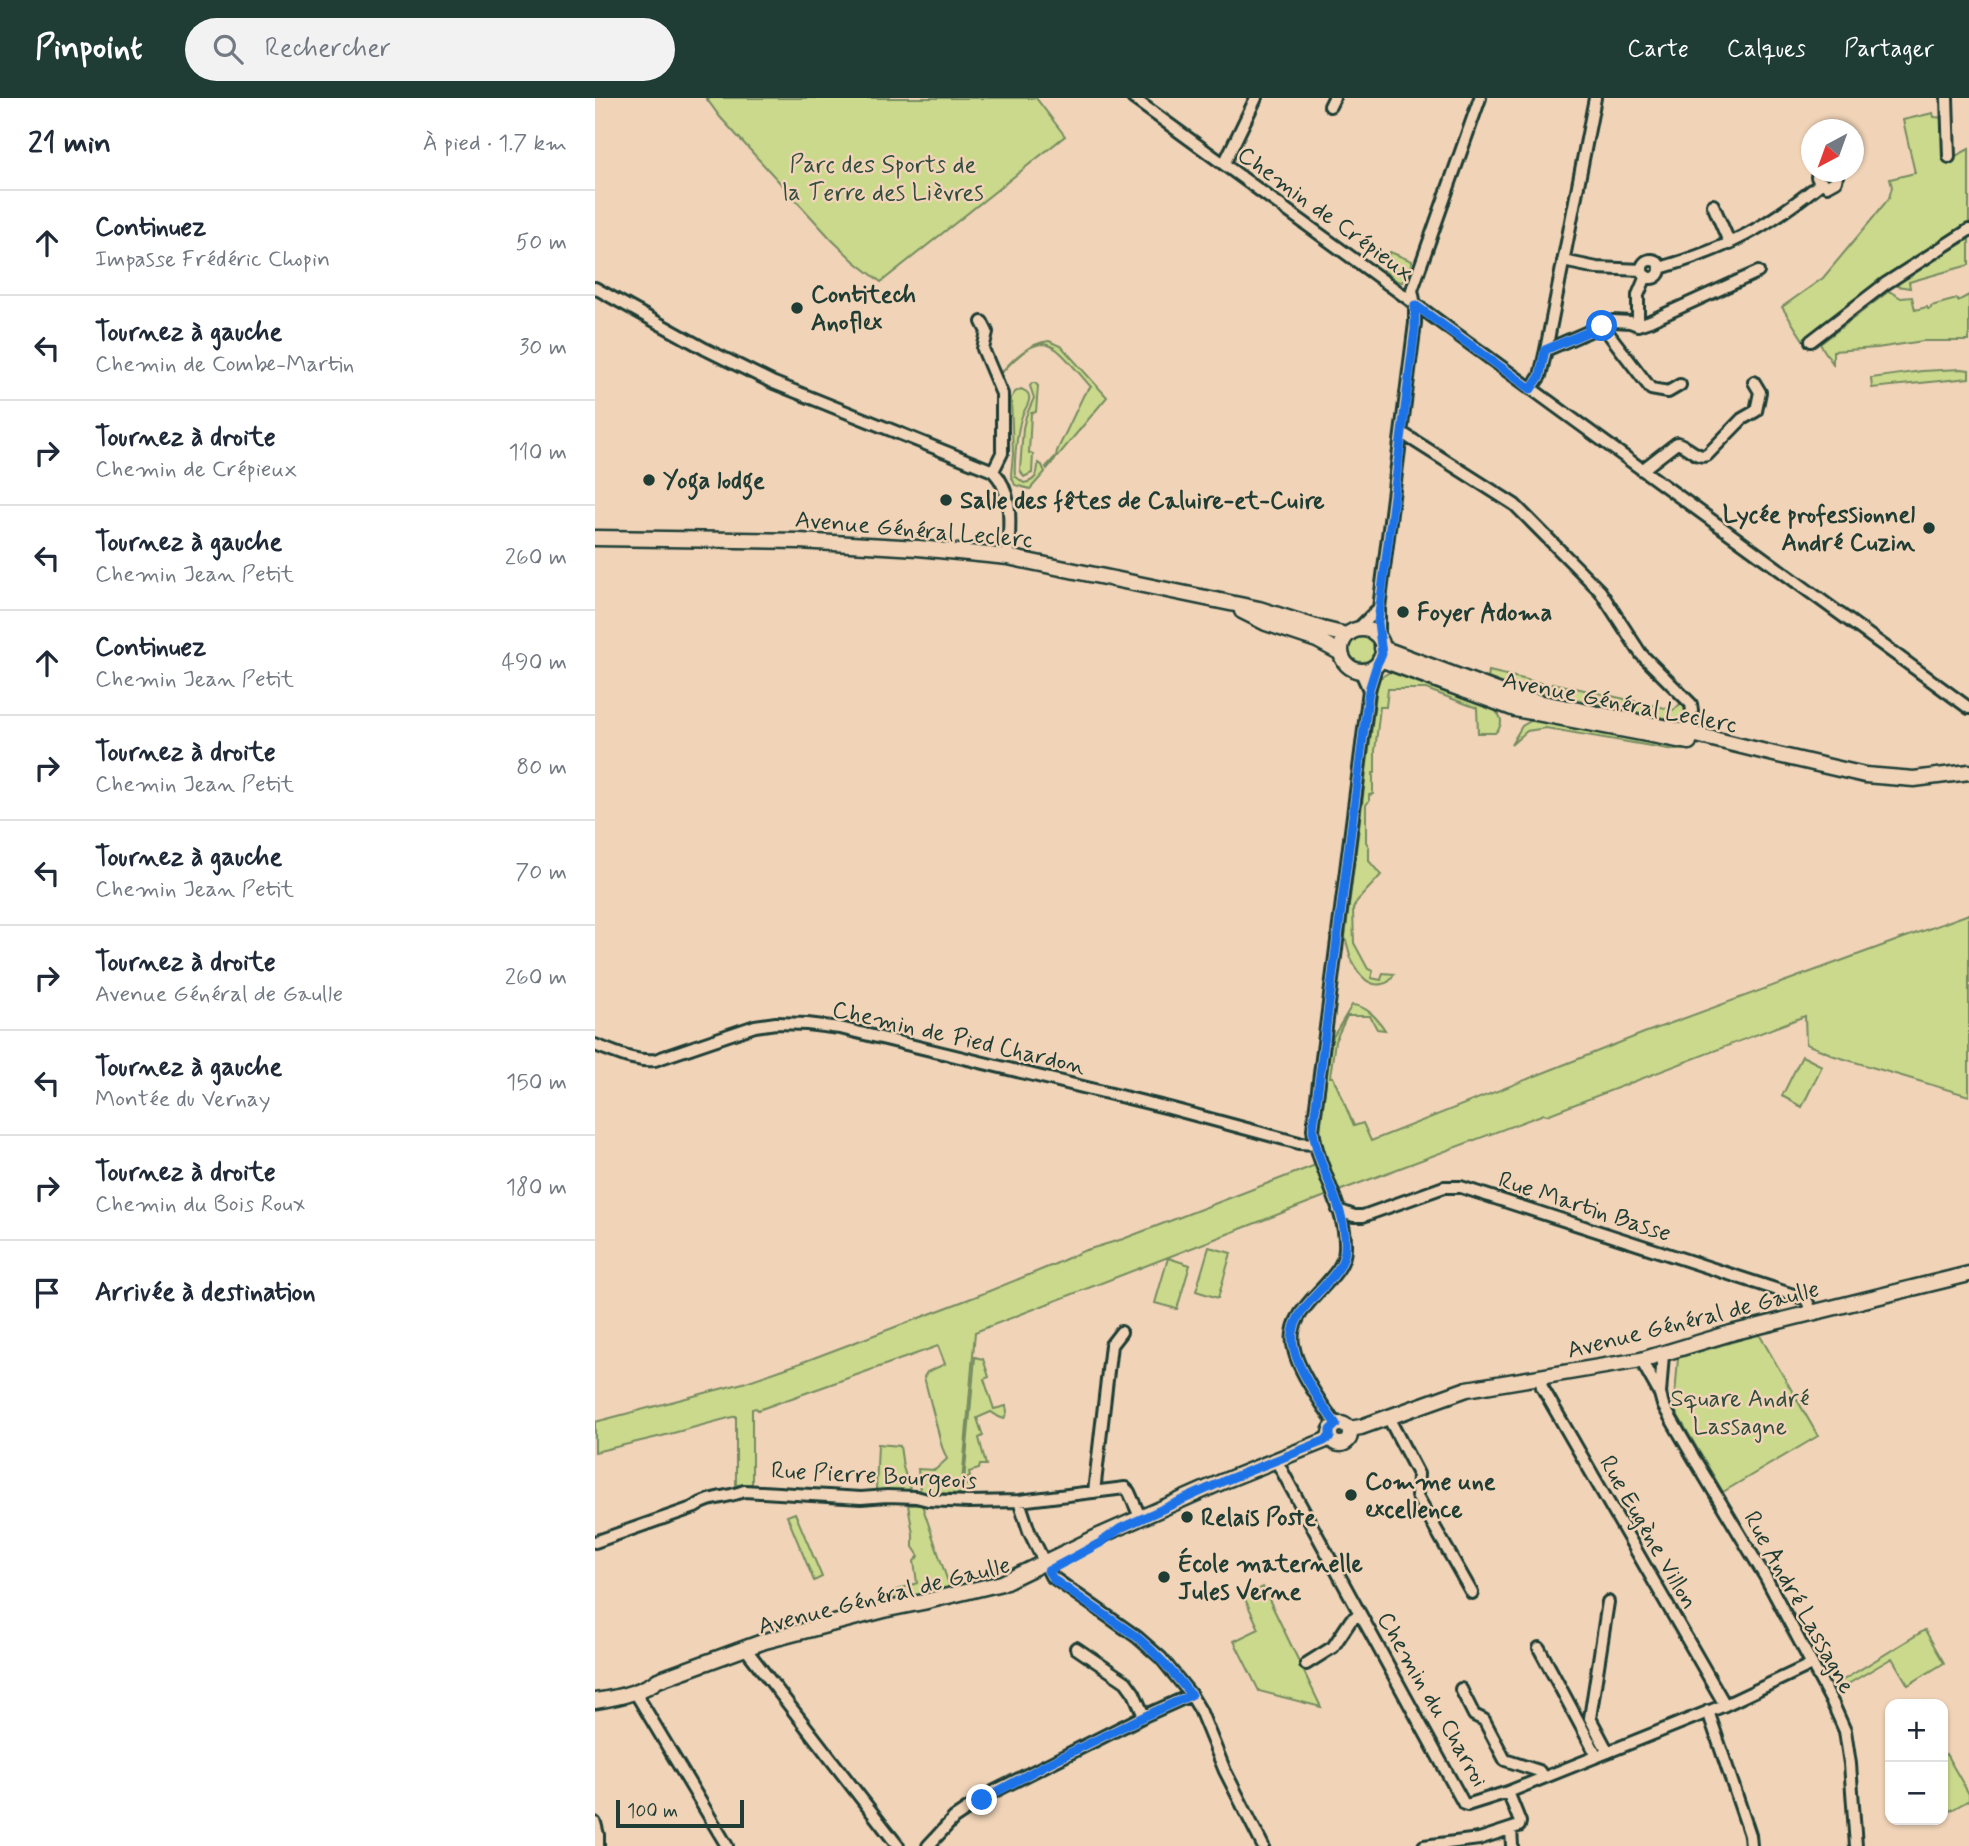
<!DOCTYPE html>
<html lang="fr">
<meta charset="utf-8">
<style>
:root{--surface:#fff;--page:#f2f2f3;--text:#1f2937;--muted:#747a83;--line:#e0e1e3;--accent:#1f3d34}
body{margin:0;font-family:Mynerve,sans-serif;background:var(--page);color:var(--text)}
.controls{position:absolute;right:21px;bottom:21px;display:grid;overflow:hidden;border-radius:14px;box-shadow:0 2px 5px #0004}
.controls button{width:63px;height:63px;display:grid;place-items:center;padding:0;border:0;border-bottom:2px solid var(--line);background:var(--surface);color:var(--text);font:35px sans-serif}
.compass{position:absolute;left:1206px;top:21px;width:63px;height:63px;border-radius:50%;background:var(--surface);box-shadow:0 2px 5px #0004;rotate:221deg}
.scale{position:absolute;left:21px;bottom:18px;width:128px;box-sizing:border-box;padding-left:7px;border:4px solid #1f3d34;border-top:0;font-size:19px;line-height:24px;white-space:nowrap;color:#1f3d34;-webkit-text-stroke:5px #f1d4b8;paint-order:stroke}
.stop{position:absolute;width:21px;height:21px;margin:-16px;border:5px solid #1a73e8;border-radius:50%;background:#fff}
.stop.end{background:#1a73e8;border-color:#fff;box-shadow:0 2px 7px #0008}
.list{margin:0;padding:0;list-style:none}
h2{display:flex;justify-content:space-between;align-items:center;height:91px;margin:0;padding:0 28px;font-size:30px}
h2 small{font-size:23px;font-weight:400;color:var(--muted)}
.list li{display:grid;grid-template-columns:46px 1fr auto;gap:21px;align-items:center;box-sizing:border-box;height:105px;padding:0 28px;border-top:2px solid var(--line)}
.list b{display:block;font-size:26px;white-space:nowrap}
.list p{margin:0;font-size:23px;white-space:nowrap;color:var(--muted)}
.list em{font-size:23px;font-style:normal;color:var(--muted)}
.icon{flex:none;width:38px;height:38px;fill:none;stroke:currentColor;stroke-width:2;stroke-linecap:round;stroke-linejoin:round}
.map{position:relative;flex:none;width:1374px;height:1748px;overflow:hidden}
header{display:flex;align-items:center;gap:42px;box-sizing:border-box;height:98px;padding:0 35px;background:var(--accent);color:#fff}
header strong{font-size:33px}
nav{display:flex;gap:38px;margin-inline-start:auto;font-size:24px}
.search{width:490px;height:63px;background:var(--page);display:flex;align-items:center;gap:18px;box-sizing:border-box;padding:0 24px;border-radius:38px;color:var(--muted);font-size:26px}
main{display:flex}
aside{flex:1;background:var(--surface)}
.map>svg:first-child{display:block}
</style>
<header>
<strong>Pinpoint</strong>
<div class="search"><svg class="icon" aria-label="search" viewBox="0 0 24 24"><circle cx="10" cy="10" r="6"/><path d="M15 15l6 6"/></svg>Rechercher</div>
<nav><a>Carte</a><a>Calques</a><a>Partager</a></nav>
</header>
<main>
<aside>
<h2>21 min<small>À pied · 1.7 km</small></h2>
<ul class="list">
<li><svg class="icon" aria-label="ahead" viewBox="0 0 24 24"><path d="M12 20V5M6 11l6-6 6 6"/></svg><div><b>Continuez</b><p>Impasse Frédéric Chopin</p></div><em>50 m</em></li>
<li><svg class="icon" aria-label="left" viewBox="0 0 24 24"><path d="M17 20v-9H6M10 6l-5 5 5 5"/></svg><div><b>Tournez à gauche</b><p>Chemin de Combe-Martin</p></div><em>30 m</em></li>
<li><svg class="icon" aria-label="right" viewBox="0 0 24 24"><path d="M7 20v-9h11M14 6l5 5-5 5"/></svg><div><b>Tournez à droite</b><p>Chemin de Crépieux</p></div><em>110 m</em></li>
<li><svg class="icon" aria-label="left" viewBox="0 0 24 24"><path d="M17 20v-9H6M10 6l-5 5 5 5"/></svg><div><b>Tournez à gauche</b><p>Chemin Jean Petit</p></div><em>260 m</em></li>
<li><svg class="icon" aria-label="ahead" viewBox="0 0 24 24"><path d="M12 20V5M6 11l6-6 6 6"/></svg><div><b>Continuez</b><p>Chemin Jean Petit</p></div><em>490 m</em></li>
<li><svg class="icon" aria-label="right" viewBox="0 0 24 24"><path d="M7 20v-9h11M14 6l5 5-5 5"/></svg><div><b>Tournez à droite</b><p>Chemin Jean Petit</p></div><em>80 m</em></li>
<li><svg class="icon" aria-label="left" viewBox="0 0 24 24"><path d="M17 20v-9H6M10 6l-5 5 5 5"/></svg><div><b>Tournez à gauche</b><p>Chemin Jean Petit</p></div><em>70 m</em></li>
<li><svg class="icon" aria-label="right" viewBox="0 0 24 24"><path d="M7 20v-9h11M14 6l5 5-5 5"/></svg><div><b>Tournez à droite</b><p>Avenue Général de Gaulle</p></div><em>260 m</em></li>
<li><svg class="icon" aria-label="left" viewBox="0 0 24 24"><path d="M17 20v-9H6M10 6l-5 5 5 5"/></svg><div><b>Tournez à gauche</b><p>Montée du Vernay</p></div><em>150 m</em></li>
<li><svg class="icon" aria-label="right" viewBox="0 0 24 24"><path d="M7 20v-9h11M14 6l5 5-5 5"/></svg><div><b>Tournez à droite</b><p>Chemin du Bois Roux</p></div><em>180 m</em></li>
<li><svg class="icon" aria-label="arrive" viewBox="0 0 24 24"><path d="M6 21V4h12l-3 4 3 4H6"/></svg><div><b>Arrivée à destination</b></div></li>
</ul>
</aside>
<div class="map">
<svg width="1374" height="1748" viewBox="0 0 1374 1748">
<rect width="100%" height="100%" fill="#f1d4b8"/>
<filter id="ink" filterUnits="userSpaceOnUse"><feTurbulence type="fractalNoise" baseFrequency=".0143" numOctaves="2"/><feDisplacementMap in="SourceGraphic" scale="14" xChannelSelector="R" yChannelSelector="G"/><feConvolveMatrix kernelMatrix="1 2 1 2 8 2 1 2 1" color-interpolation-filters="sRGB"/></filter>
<g filter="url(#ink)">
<path fill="#cbd98c" stroke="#758b60" stroke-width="2" d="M 111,0 L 441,0 L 470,38 L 286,184 L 260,164 L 237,142 L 125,19 Z
M 1338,15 L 1339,19 L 1350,20 L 1359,59 L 1374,51 L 1374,126 L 1286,184 L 1210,245 L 1187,209 L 1228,180 L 1278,120 L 1294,100 L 1297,89 L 1295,81 L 1320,75 L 1308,22 Z
M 1374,141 L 1374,167 L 1314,184 L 1315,190 L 1302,188 L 1303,185 Z
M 795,154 L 817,163 L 812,178 L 807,184 L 802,183 L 788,172 Z
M 1294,193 L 1306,200 L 1317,199 L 1320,212 L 1332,209 L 1333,211 L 1336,210 L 1336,208 L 1362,201 L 1363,203 L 1374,197 L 1374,243 L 1328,243 L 1282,250 L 1238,253 L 1238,266 L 1225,246 Z
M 454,243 L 467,249 L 512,299 L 452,371 L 451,369 L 461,358 L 462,353 L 489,296 L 496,289 C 459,247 451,224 405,277 L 405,276 C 418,261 434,245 454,243 Z
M 1366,271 L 1374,272 L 1374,280 L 1277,290 L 1276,280 L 1327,273 Z
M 437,285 L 440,285 L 443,288 L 441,314 L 436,315 L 434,355 L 438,356 L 437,375 L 429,379 L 425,372 L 428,330 L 431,318 L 439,300 L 435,288 Z
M 426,291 C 430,293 433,293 434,298 C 436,304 429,312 427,318 C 422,331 419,365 420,378 L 429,385 C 441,383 443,376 443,365 L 447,367 L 450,374 L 435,391 L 420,387 L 416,377 L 418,356 L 416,300 L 420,294 Z
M754 551a13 13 0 1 1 26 0a13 13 0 1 1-26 0Z
M 894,573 L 958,588 L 958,585 L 1079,612 L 1087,604 L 1090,611 L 1088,624 L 909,586 L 893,580 Z
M 795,574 L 854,596 C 870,597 924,612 900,635 L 883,635 L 882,610 L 831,591 L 793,591 L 791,609 L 785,609 L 780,653 L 780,675 L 778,675 L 778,696 L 774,697 L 774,703 L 771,707 L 771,744 L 774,749 L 774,763 L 786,777 L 762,803 L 758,811 L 759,845 L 773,871 L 778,873 L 776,880 L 786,882 L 788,875 L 799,876 C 797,882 794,885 787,886 C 771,890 760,870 754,858 L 755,857 L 750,839 L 783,581 Z
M 939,621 L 1095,650 L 1095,652 L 1079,652 L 951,630 L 932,633 L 916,647 L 927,628 Z
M 1374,816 L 1374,998 L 1236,957 L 1236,956 L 1211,946 L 1210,918 L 952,1017 L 949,1016 L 733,1097 L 380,1234 L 366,1396 L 325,1394 L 323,1371 L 340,1372 L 352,1361 L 347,1349 L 329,1279 L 332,1274 L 350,1266 L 343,1248 L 163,1312 L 161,1310 L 157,1311 L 157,1386 L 141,1387 L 141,1318 L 67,1338 L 0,1354 L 0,1324 L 148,1285 L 200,1267 L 382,1198 L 458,1167 L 488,1153 L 528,1141 L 731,1063 L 725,1033 L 735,949 L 738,939 L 757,907 C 772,908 782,920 790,932 L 782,931 L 775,918 L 752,918 L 740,943 L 735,979 L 738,979 L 759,1028 L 768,1025 L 776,1043 L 1049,935 Z
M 1207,958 L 1227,968 L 1207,1009 L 1187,998 Z
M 614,1149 L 636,1155 L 623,1200 L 601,1193 Z
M 573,1160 L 595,1167 L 582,1211 L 560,1205 Z
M 1164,1236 L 1223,1338 L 1128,1394 L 1079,1311 L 1083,1260 Z
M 380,1259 L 388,1261 L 394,1279 L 389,1281 L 399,1311 L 411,1308 L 412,1314 L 409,1321 L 404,1319 L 396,1314 L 382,1320 L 388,1338 L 384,1340 L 391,1367 L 385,1367 L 384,1371 L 374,1374 L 375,1379 L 372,1380 L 372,1387 L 375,1387 L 378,1394 L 368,1395 Z
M 283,1346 L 305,1348 L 308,1369 L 316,1394 L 281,1392 Z
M 313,1407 L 327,1407 L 356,1493 L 298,1504 L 296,1494 L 322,1485 L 319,1463 L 324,1458 L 318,1449 L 318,1436 Z
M 200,1415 L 227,1479 L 219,1483 L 192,1418 Z
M 668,1489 L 726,1609 L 664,1593 L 639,1543 L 664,1531 L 649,1499 Z
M 1330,1532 L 1349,1565 L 1313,1587 L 1297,1560 L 1243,1592 L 1240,1587 Z
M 1351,1656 L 1374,1696 L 1374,1702 L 1355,1713 L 1348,1701 L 1348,1658 Z"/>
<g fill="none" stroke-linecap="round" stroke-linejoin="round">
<defs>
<path id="minor" d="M 538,0 L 1374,610
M 1352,0 L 1354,59
M 735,8 L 739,0
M 629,66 L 661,0
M 1224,74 L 1222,79 L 1224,83 L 1232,88 L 1241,83 L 1242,78 L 1240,74
M 1118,107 L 1135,146
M1047 171a9 9 0 1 1 18 0a9 9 0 1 1-18 0Z
M 968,163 L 1002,170 L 1047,172
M 1065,170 C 1132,151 1172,129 1225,86
M 0,190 L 110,251 L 179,285 L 398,373 C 420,396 414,430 413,459
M 387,224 L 392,234 L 388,251 L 407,296 L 407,355 L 398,373
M 1007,227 L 1056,291 L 1073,294 L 1085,287
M 1043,227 L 1043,197 L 1051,178
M 1216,243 L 1290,186 L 1374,132
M 951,252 L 1018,223 L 1035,224 L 1043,227 L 1055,223 L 1163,174
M 936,291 L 945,278 L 951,252 L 1000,0
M 807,335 L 920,407 L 1005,493 L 1046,556 L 1096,606 L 1097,613 L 1091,640
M 1047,372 L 1082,345 C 1092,347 1101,361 1112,357 L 1147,321 L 1161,313 L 1165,294 L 1159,284
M 763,531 L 784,510
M 784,540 L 784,510 L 820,225 L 820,207 L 817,192 L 885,0
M 765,572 L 774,592
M 0,947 C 20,954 38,964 60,962 L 160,928 L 181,925 L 212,926 L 245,930 L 574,1010 L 704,1045 L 720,1046
M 743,1112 L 759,1118 L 768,1118 L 849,1089 L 866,1089 L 1211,1201 L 1217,1214
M 1046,1262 L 1065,1296 L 1068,1307 L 1097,1357 L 1171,1480 L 1238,1606 L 1250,1633 L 1255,1666 L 1261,1748
M 945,1280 L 947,1289 L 1130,1607
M 1065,1296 L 1068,1256
M 793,1319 L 823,1376 L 822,1398 L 877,1495
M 741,1326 C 728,1309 703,1272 699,1251 C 696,1241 698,1229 703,1220 C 709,1208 721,1197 730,1187 C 740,1176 750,1165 750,1150 C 752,1111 722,1071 718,1031 L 774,592 L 782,566
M 681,1362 L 869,1706 L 872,1707 L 913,1694 L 925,1724 L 924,1728 L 884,1741 L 829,1748
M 499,1394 L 516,1247 L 526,1234
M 424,1403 L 434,1433 L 456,1478 L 542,1539 L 566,1560 L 596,1597 L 605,1612 L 630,1673 L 668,1748
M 0,1444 L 100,1409 C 114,1398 133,1400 149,1393 L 266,1400 L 292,1398 L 321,1399 L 333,1402 L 374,1404 L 424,1403 L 530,1390 L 534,1394 L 546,1421
M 150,1550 L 303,1748
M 481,1550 L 531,1584 L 539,1595 L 549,1618
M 944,1550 L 1002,1658
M 711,1566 L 738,1549 L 756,1522 L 765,1516
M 866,1591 L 879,1617 L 889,1622 L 910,1662 L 944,1673 L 948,1679
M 40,1594 L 132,1748
M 1113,1613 L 1155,1737 L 1156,1748
M 1013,1654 L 995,1620 L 1013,1504
M 913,1694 L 1130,1607 L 1217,1566
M 0,1725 L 3,1737 L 3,1748
M 916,1731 L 917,1748
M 333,1748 L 359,1720 L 398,1694 L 549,1618 L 596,1597"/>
<path id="major" d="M 0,440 L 204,443 L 323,450 L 413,459 L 664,511 L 727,531 L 751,537
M 647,513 L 671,525 L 722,542 L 746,555
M746 552a21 21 0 1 1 42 0a21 21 0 1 1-42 0Z
M 787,550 L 905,594 L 943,604 L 1069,629 L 1179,656 L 1270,677 L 1319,681 L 1374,674
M 785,561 L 920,611 L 1094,644
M735 1336a10 10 0 1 1 20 0a10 10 0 1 1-20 0Z
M 754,1331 L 766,1329 L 872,1291 L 1046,1262 L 1136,1235 L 1374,1176
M 0,1603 C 21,1600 46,1595 63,1582 L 170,1543 L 293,1511 L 328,1504 L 407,1485 L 502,1439 L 629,1383 L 729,1343 L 735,1339"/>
</defs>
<use href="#minor" stroke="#1f3d34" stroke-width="16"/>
<use href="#major" stroke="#1f3d34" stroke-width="19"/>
<use href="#minor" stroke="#f1d4b8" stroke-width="10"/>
<use href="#major" stroke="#f1d4b8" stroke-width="14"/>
</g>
</g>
<g fill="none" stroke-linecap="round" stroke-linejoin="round" filter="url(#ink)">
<path stroke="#1a73e8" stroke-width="9" d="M 387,1702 L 450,1667 L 550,1618 L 596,1597 C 579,1575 562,1556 542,1539 L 459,1482 L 453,1473 L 505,1445 L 526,1430 L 629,1383 L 729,1343 L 735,1339 L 735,1332 L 741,1326 C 728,1309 703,1272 699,1251 C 696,1241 698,1229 703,1220 C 709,1208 721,1197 730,1187 C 740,1176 750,1165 750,1150 C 753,1111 722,1071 718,1031 L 774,592 L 782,566 L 787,556 L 783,524 L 820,231 L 820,207 L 936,291 L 945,278 L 950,252 L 1007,228"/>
</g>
<g fill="#1f3d34" stroke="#f1d4b8" stroke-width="2.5">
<circle cx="202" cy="210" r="7"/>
<circle cx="54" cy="382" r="7"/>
<circle cx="351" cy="402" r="7"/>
<circle cx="1334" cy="430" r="7"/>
<circle cx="808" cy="514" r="7"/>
<circle cx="756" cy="1397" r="7"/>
<circle cx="592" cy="1419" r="7"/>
<circle cx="569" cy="1479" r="7"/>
</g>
<g text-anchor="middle" stroke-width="5" stroke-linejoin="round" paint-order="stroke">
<g font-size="24" fill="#304d3d" stroke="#f1d4b8">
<text x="288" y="74">Parc des Sports de<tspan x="288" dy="28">la Terre des Lièvres</tspan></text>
<text x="1145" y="1308">Square André<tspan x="1145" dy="28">Lassagne</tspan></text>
</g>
<g font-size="24" fill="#1f3d34" stroke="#f1d4b8">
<text transform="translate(731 115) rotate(36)" y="8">Chemin de Crépieux</text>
<text transform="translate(319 431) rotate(5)" y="8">Avenue Général Leclerc</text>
<text transform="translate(1025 604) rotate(11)" y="8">Avenue Général Leclerc</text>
<text transform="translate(364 939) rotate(13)" y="8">Chemin de Pied Chardon</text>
<text transform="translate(990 1108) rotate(18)" y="8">Rue Martin Basse</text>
<text transform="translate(1098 1221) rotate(-14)" y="8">Avenue Général de Gaulle</text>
<text transform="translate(279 1377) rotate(3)" y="8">Rue Pierre Bourgeois</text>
<text transform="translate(1054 1434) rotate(60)" y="8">Rue Eugène Villon</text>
<text transform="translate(289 1497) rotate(-14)" y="8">Avenue Général de Gaulle</text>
<text transform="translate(1205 1504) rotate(61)" y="8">Rue André Lassagne</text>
<text transform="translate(838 1601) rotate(60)" y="8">Chemin du Charroi</text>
</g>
<g font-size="24" font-weight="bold" fill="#1f3d34" stroke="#f1d4b8" text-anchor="start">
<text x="216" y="204">Contitech<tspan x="216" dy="28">Anoflex</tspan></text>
<text x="68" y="390">Yoga lodge</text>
<text x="365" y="410">Salle des fêtes de Caluire-et-Cuire</text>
<text x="1320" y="424" text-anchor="end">Lycée professionnel<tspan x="1320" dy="28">André Cuzin</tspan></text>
<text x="822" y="522">Foyer Adoma</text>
<text x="770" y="1391">Comme une<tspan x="770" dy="28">excellence</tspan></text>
<text x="606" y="1427">Relais Poste</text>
<text x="583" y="1473">École maternelle<tspan x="583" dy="28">Jules Verne</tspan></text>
</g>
</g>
</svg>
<div class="controls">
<button>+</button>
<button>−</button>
</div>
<svg class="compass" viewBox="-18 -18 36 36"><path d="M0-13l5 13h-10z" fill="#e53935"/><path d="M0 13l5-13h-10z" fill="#747a83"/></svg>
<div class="scale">100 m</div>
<div class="stop" style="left:1007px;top:228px"></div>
<div class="stop end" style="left:387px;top:1702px"></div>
</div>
</main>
